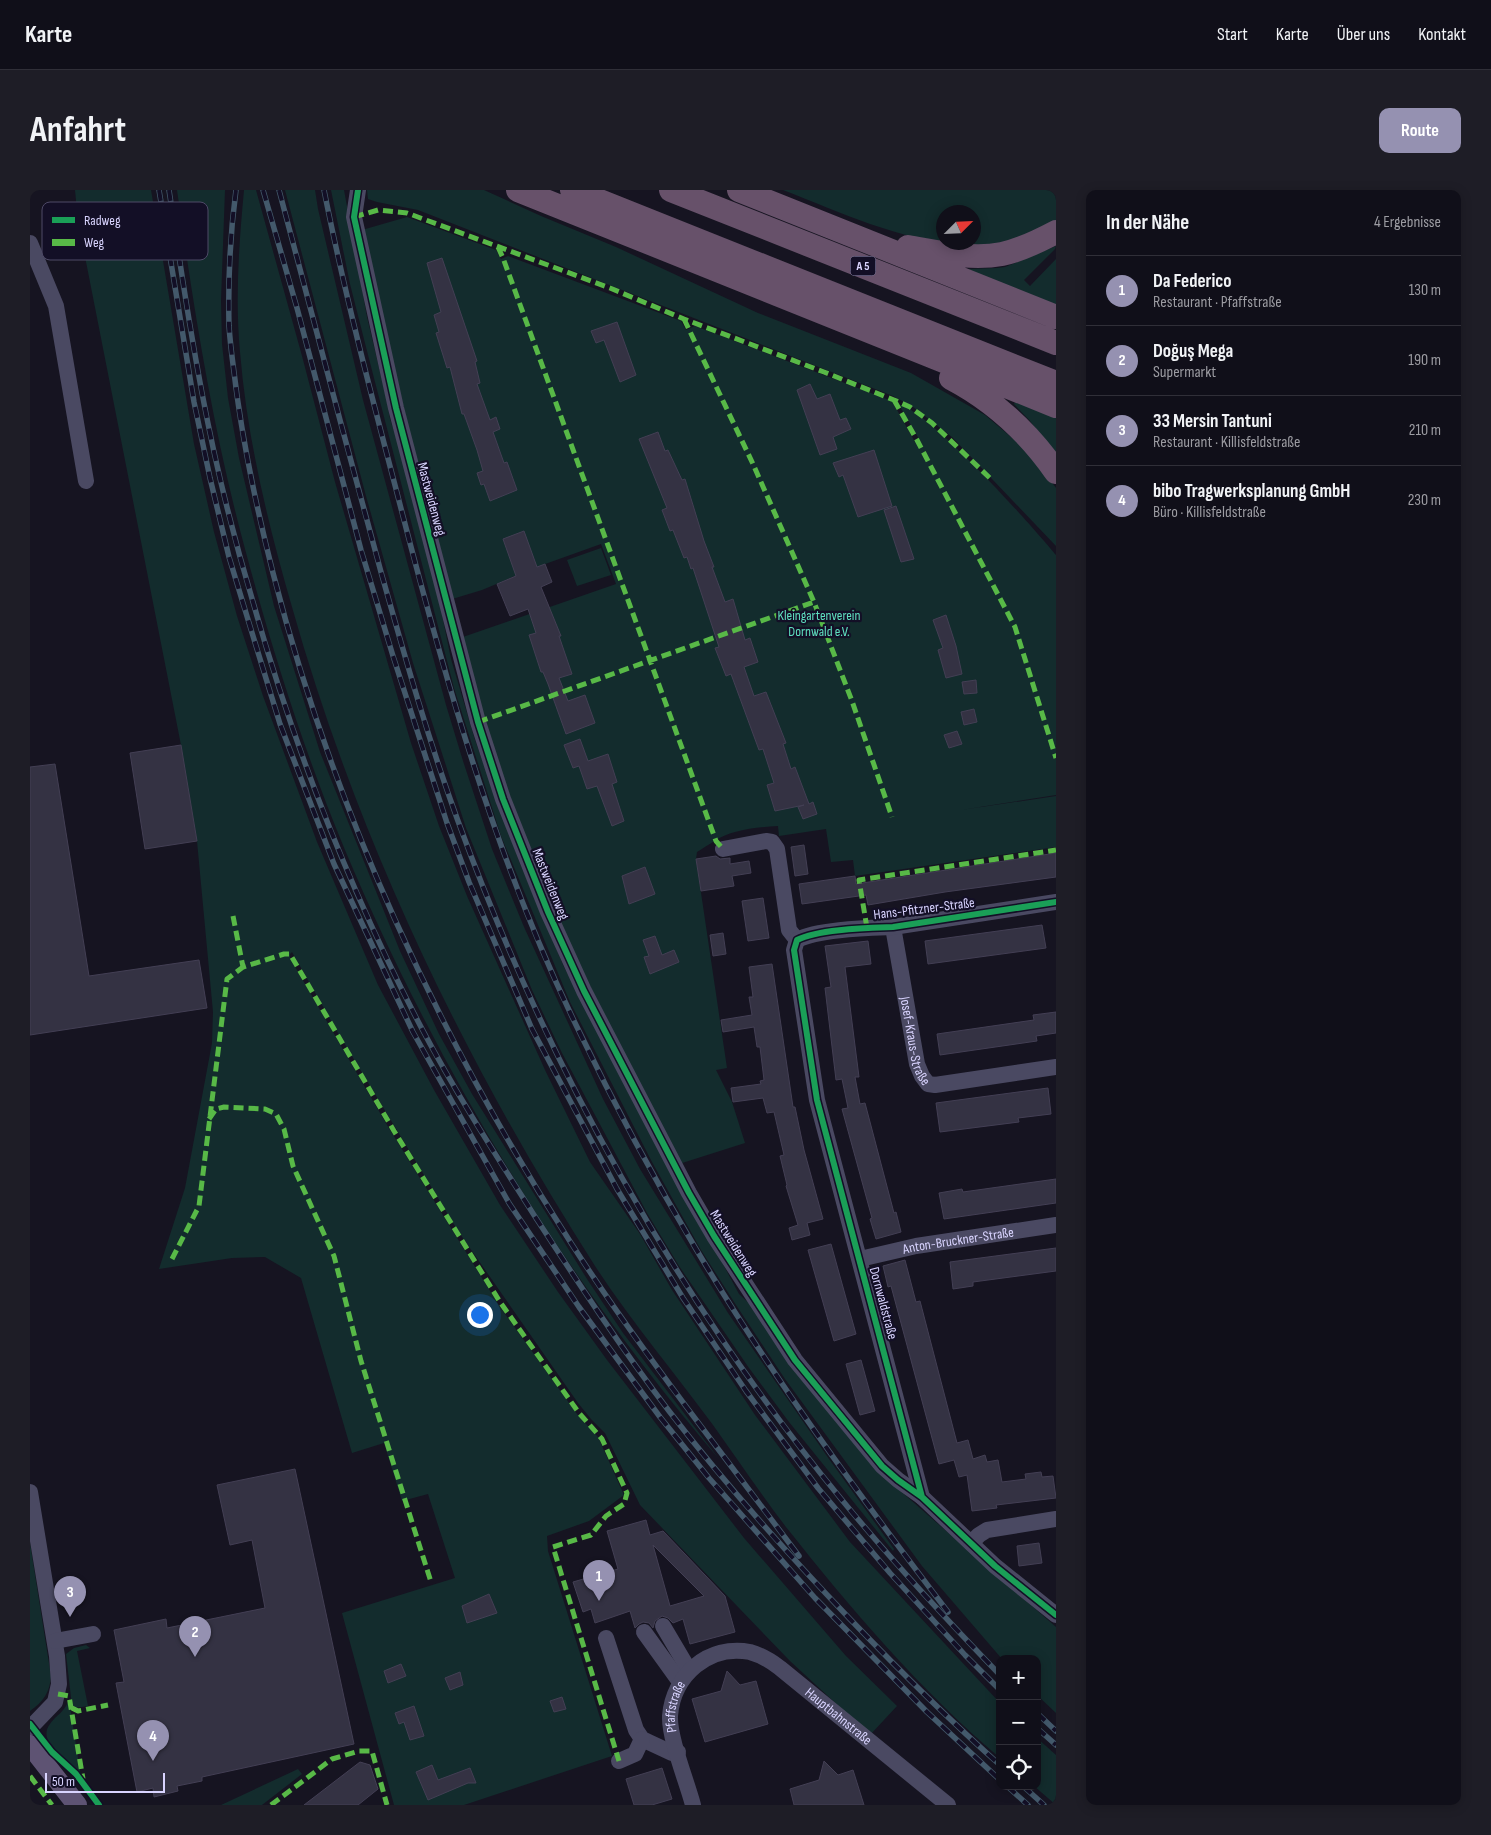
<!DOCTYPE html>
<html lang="de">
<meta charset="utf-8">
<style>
:root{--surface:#100f19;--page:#1e1d26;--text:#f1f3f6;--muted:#9c9ca2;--line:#302f38;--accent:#9591b1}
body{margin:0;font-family:"Sofia Sans Condensed",sans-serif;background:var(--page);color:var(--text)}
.controls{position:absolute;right:15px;bottom:15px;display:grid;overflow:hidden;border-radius:10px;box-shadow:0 2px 12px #0003}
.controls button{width:45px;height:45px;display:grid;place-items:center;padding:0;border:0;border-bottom:1px solid var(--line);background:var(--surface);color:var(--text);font:25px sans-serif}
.compass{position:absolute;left:906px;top:15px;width:45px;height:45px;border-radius:50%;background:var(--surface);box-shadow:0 2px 12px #0003;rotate:66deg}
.scale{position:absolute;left:15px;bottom:12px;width:120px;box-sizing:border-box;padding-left:5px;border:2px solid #d9d4ff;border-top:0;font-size:14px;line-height:18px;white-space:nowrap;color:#d9d4ff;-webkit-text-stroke:4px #130f26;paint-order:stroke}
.you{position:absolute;left:449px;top:1124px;width:18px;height:18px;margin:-12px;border:4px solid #fff;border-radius:50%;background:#1a73e8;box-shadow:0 0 0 8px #1a73e833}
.badge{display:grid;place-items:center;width:32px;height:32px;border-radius:50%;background:var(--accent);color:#fff;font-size:16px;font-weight:700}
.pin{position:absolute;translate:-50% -41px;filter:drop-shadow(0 1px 2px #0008)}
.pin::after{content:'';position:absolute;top:26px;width:18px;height:15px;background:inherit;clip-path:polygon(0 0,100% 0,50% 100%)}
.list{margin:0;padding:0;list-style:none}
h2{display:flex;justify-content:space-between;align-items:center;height:65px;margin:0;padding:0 20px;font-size:21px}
h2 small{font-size:16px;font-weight:400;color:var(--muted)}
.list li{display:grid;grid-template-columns:32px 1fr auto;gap:15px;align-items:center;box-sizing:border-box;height:70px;padding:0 20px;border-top:1px solid var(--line)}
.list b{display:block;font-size:19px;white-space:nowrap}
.list p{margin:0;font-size:16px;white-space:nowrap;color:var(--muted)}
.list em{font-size:16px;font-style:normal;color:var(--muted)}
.icon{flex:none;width:28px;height:28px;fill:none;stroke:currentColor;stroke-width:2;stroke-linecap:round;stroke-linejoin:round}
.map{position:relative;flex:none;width:1026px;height:1615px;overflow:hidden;border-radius:10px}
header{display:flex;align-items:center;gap:30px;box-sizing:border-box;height:70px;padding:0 25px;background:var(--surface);border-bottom:1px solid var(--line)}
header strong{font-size:24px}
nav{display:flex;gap:28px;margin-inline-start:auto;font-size:18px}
.intro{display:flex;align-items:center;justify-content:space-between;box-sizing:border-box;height:120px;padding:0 30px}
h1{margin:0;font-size:35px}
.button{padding:12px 22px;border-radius:10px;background:var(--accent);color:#fff;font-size:18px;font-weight:700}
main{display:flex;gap:30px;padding:0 30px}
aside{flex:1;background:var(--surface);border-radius:10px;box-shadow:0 2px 12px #0003}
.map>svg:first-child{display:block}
</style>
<header>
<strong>Karte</strong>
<nav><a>Start</a><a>Karte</a><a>Über uns</a><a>Kontakt</a></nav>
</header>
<div class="intro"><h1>Anfahrt</h1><a class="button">Route</a></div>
<main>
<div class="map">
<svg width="1026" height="1615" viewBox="0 0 1026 1615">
<rect width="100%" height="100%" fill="#161421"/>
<path fill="#132c2d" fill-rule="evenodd" d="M 45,0 L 121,0 L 164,254 L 184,342 L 207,426 L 233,506 L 287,652 L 348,795 L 404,900 L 470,1015 L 528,1102 L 577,1170 L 714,1348 L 816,1466 L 867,1516 L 840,1545 L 760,1471 L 610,1315 L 575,1243 L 561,1229 L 548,1213 L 428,1041 L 308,843 L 262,762 L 260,764 L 260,768 L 357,935 L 470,1117 L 547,1224 L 568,1247 L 594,1305 L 559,1331 L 517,1346 L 518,1361 L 582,1566 L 434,1615 L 364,1615 L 312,1423 L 425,1388 L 398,1304 L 372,1311 L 354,1253 L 322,1263 L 271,1088 L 235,1067 L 202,1068 L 129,1079 L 155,998 L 182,853 L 183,822 L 167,651 L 151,555 L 48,31 Z
M 147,0 L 195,0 L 191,110 L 192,154 L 198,208 L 209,268 L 244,416 L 290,562 L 370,761 L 409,844 L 442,904 L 557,1089 L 593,1143 L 689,1269 C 534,1088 407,879 315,660 C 275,564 242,460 215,359 C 183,241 164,121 147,0 Z
M 214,0 L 226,0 L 272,166 L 305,292 L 381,553 L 409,636 L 437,706 L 515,880 L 560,972 L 610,1044 L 642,1100 L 725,1225 L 820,1352 L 970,1513 L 970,1568 C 890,1500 821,1419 756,1337 C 731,1304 707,1269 683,1235 C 644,1182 601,1131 565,1076 C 434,871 328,651 262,417 C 238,334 217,248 210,162 C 205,108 209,54 214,0 Z
M 255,0 L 285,0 L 288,19 L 333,210 L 416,515 L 433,571 L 462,659 L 494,737 L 573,909 L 610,979 L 698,1123 L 799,1269 L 864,1359 L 863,1361 L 759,1232 L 719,1178 L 649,1076 L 617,1023 L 565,925 L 532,863 L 502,800 L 436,638 L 383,473 L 336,306 Z
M 301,0 L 314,0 L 337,127 L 356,207 L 360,229 L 370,258 L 411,420 L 421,469 L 445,550 L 489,671 L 534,777 L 709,1104 L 724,1118 L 851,1284 L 1026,1437 L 1026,1523 L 1007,1505 L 1007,1469 L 972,1469 L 892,1376 L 755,1189 L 706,1115 L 671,1060 L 622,972 L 540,812 L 471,646 L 424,498 L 337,161 L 320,94 Z
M 337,0 L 454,0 L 511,26 L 586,57 L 728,123 L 881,183 L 955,225 L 992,256 L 1010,276 L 1026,298 L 1026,356 L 922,247 L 883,217 L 863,206 L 388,20 L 347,12 L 338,9 Z
M 753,0 L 1026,0 L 1026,32 C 1012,40 996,48 981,52 C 965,57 947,56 931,55 C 867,49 812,23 753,0 ZM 914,22 L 944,22 L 944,52 L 914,52 Z
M 377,27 L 466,60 L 471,69 L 478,66 L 651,131 L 656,140 L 665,136 L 862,211 L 885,252 L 889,249 L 869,215 C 897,218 1004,338 1026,365 L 1026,605 L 931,620 L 1026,606 L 1026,657 L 825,686 L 823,670 L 801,672 L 796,639 L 749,646 L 748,636 C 734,637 719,638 705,642 C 691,645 679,655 667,662 L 666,669 L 697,878 L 686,880 L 702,912 L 715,953 L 649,974 L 516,709 L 453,529 L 430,448 L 586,394 L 571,354 L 504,378 L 452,400 L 419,410 L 332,40 Z
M 1026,56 L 1025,59 L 994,90 L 1000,96 L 1026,69 L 1026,119 L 938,79 L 967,78 L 975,77 Z
M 985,212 L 1026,226 L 1026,266 L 1000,231 L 984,214 Z
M 571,358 L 581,385 L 547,396 L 537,370 Z
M 0,1353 L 21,1486 C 20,1502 13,1512 0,1521 Z
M 56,1455 L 60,1458 L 47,1461 L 58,1516 L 45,1518 L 42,1516 L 36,1464 L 44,1458 Z
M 39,1510 L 51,1587 C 42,1574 5,1553 20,1534 C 28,1523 33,1524 39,1510 Z
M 1007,1548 L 1026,1565 L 1026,1615 L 1004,1596 L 1007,1596 Z
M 268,1579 L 272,1584 L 232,1615 L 191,1615 Z"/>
<path fill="#343243" stroke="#433f54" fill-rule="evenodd" d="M 412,68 L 447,171 L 445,172 L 450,193 L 447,194 L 460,230 L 466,227 L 470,239 L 463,242 L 474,273 L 477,272 L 487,300 L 460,311 L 454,294 L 451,295 L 447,283 L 453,281 L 447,260 L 434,224 L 432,224 L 420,177 L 417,178 L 406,143 L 409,142 L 404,125 L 411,122 L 397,73 Z
M 587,132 L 606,185 L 590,192 L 574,150 L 566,153 L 561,141 Z
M 780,194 L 787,209 L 800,204 L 810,230 L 816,228 L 821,239 L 803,247 L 807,259 L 790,265 L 767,200 Z
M 628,242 L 635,261 L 638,260 L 652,290 L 655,289 L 674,351 L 684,377 L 682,377 L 695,412 L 703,409 L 715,450 L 720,448 L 728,472 L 714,477 L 724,506 L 736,502 L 756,553 L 753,554 L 761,579 L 765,577 L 779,614 L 783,612 L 787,624 L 773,629 L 768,617 L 774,615 L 745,621 L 737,595 L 744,593 L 733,559 L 729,560 L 701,484 L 696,486 L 685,458 L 689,457 L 663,378 L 661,379 L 657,367 L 654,368 L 643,340 L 640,341 L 632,320 L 637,318 L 609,249 Z
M 844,260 L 862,316 L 828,327 L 813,285 L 809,287 L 803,273 Z
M 866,316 L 884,369 L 871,372 L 854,320 Z
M 494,341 L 507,377 L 515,374 L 522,392 L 511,397 L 531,446 L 529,446 L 542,484 L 529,488 L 538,511 L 555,505 L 565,533 L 536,544 L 518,494 L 513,482 L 511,482 L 499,445 L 506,443 L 498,419 L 480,426 L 467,394 L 486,386 L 473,349 Z
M 916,425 L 926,456 L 932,484 L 916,488 L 908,460 L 913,458 L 903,430 Z
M 946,490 L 947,503 L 934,504 L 932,492 Z
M 944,519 L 947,532 L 934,535 L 931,522 Z
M 927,541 L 932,554 L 919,558 L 914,545 Z
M 550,549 L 558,571 L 578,564 L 587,592 L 582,594 L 594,631 L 582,636 L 567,596 L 557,599 L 549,576 L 543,578 L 534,555 Z
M 151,555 L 167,651 L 115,659 L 100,563 Z
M 25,574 L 59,786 L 169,770 L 177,818 L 0,845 L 0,577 Z
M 774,655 L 778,684 L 765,686 L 761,657 Z
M 1026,663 L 1026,687 L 915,702 L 838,715 L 836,705 L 772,714 L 769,694 L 825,686 L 826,694 Z
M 686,666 L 690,669 L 700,668 L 700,674 L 719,671 L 721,683 L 702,686 L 704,696 L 671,701 L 666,669 Z
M 615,677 L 625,704 L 599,714 L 592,686 Z
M 733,708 L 739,748 L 718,751 L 712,711 Z
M 1012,735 L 1016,758 L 898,774 L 895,751 Z
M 693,743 L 696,764 L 683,766 L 680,745 Z
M 625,746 L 632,765 L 644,760 L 649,772 L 620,784 L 614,767 L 619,766 L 613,750 Z
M 838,751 L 841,774 L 815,777 L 829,887 L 825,887 L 830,914 L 835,913 L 864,1023 L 866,1022 L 871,1042 L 846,1049 L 840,1029 L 842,1028 L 812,919 L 818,918 L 812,889 L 806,890 L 795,798 L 801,797 L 795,756 Z
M 742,774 L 763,917 L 765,917 L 774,960 L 793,1029 L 777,1033 L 780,1045 L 762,1050 L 759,1038 L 768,1035 L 756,996 L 757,995 L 750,966 L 754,965 L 744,922 L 737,923 L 733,908 L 703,912 L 701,898 L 731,894 L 730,891 L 734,890 L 730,857 L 727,857 L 724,837 L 693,842 L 691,830 L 722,825 L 719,807 L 723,807 L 719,777 Z
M 1026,822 L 1026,843 L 1006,846 L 1007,851 L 910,865 L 907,844 L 1004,830 L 1003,825 Z
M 1018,898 L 1021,924 L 988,928 L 989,932 L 910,942 L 906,913 Z
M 1026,989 L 1026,1013 L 914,1029 L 909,1003 L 932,999 L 933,1002 Z
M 801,1054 L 826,1144 L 804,1151 L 778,1060 Z
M 1026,1058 L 1026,1081 L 943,1092 L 943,1096 L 923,1099 L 920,1072 Z
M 875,1070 L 886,1112 L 890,1111 L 927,1253 L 938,1250 L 943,1269 L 955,1265 L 957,1272 L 968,1270 L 972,1292 L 996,1289 L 995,1284 L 1011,1282 L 1012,1287 L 1023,1286 L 1026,1308 L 966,1315 L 967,1318 L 942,1321 L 937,1285 L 929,1287 L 924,1270 L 909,1274 L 861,1096 L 858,1097 L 853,1076 Z
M 831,1170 L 845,1221 L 830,1225 L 816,1174 Z
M 265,1279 L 324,1554 L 172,1587 L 172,1591 L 147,1596 L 148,1601 L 124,1607 L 123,1598 L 107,1602 L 86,1493 L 94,1492 L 84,1440 L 136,1429 L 137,1438 L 235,1418 L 222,1350 L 200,1355 L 187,1295 Z
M 616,1330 L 620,1345 L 633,1341 L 695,1406 L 705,1442 L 660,1454 L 653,1429 L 643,1433 L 638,1428 L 632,1426 L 625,1431 L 623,1438 L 619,1433 L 613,1432 L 609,1434 L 605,1438 L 600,1421 L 565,1433 L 561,1419 L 553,1422 L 543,1392 L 588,1379 L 577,1341 ZM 623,1355 L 674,1406 L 640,1416 Z
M 1009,1353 L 1012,1373 L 989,1376 L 987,1356 Z
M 459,1404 L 467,1423 L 437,1433 L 432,1416 Z
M 371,1474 L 376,1486 L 358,1493 L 354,1481 Z
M 697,1481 L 710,1495 L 726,1491 L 738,1534 L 675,1552 L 662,1509 L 691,1501 Z
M 430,1482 L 433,1495 L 420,1500 L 415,1488 Z
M 532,1507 L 536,1519 L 524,1522 L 520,1511 Z
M 384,1516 L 394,1546 L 380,1550 L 374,1532 L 369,1534 L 365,1523 Z
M 794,1571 L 808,1585 L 823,1580 L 834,1615 L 764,1615 L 760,1599 L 789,1590 Z
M 330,1572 L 340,1575 L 348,1599 L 328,1615 L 274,1615 Z
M 402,1575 L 408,1590 L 440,1578 L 446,1593 L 438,1593 L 398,1610 L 386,1582 Z
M 632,1578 L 642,1609 L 622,1615 L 604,1615 L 596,1589 Z"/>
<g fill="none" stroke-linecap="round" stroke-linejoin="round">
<g stroke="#4a4962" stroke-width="16">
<path d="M 328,0 L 324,27 L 366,218 L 448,532 L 473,609 L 518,722 L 554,801 L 659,1003 L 684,1046 L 765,1170 L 852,1276 L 868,1290 L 892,1307 L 965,1376 L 1026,1425"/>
<path d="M 0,53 L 26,116 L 56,291"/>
<path d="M 693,659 L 736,651 L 742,652 L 747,659 L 759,740 L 767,750"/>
<path id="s1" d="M 863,737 L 887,874 L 892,886 L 898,894 L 905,895 L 1026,877"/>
<path d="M 767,750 L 764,760 L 787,910 L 892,1307"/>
<path d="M 767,750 C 788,739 838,738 863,737 L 1026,712"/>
<path id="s2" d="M 830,1069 L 886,1056 L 1026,1035"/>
<path d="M 0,1302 L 27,1466 L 29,1494 L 25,1512 L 0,1538"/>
<path d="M 941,1353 L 949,1345 L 957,1340 L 1026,1329"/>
<path d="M 633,1436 L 659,1480"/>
<path d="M 614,1442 L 650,1492"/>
<path d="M 576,1448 L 606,1540 L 612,1549 L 642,1563 L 648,1562"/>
<path d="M 25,1451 L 63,1444"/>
<path d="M 589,1571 L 605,1564 L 612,1549"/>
<path id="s3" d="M 663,1615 C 657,1592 639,1548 640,1526 C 643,1485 679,1454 720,1462 C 731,1465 741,1471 750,1478 L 918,1615"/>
</g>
<path stroke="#5e5373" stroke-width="20" d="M 0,1555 L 47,1615"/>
<path stroke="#67516a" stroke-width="24" d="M 488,0 L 1026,216
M 542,0 L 1026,193
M 641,0 L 1026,153
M 709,0 L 1026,127
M 878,57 C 908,62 941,70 972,64 C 991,60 1009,51 1026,42
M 921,188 C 965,211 998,242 1026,282"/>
<defs>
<path id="rail" d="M 129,0 L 164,212 L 180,288 L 199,367 L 223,446 L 250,534 L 304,674 L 383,842 L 479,1013 L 549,1117 L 630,1227 L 679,1288 L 785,1408 L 897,1522 L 970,1590
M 139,0 C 152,87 165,175 184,262 C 195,312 208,362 223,412 C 264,557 321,703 391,837 C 425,902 465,964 504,1025 C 547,1091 591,1158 639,1221 C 695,1294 756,1362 819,1428 C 868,1479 917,1528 970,1575
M 206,0 C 200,45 198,91 199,136 C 200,151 202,167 204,182 C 212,250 226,316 243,383 C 303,618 409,849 541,1053 C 582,1117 627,1178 673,1239 C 705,1281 737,1324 769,1366
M 233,0 L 267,118 L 331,360 L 363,466 L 417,633 L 439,692 L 502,839 L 587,999 L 653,1108 L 716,1201 L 788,1298 L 860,1383 L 935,1465 L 970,1500
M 249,0 C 283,127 316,255 351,382 C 375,467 398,549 428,631 C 517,876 647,1109 812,1310 C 862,1371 915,1428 970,1485
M 294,0 C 314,101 340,200 366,299 C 413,483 464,666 547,837 C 583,912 623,987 666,1059 C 741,1185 829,1305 918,1422
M 1007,1523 L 1026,1541
M 1007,1538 L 1026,1555
M 977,1596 L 998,1615
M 993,1596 L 1014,1615"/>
</defs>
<use href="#rail" stroke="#43596b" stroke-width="5.5"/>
<use href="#rail" stroke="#130f26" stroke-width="4" stroke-dasharray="11" stroke-linecap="butt"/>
<path stroke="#58b947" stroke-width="5" stroke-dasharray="10 5" stroke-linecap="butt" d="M 324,27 L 348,20 L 377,23 L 580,98 L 654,129 L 794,182 L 864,210 L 880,217 L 902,233 L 963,291
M 468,57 L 473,68 L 686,651 L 693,659
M 654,129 L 723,274 L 784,412 L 822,511 L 862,627
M 864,210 L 887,250 L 985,437 L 1026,568
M 448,532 L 784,412
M 203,726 L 213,777 L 254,764 L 260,764 L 364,941 L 470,1112 L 549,1223 L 572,1249 L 597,1303 L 594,1314 L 576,1326 L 561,1345 L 523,1357 L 589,1571
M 837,738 L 829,690 L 1026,660
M 179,929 L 186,919 L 194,917 L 235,919 L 246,924 L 254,939 L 263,976 L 304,1066 L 331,1171 L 401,1392
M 142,1069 L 169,1016 L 197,789 L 213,777
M 28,1504 L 39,1506 L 53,1589
M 42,1518 L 48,1521 L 78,1515
M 0,1586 L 22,1615
M 241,1615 L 302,1569 L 329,1561 L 342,1561 L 357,1615"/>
<defs>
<path id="cycleway" d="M 328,0 L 324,27 L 366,218 L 448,532 L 473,609 L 518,722 L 554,801 L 659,1003 L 684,1046 L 765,1170 L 852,1276 L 868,1290 L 892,1307 L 965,1376 L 1026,1425
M 892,1307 L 787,910 L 764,760 L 767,750 C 788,739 838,738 863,737 L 1026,712
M 0,1534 L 22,1562 L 46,1584 L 69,1615"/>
</defs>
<use href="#cycleway" stroke="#130f26" stroke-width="9"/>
<use href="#cycleway" stroke="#1a9f57" stroke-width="6"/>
</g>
<g text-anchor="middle" stroke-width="4.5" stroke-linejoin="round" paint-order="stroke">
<rect fill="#130f26" stroke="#9e99be" stroke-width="1" x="820.5" y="66.5" width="25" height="19" rx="4"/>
<g font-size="12" font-weight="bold" fill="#d9d4ff">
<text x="833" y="80">A 5</text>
</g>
<g font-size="14" fill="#d9d4ff" stroke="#130f26">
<text transform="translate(402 309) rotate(75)" y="5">Mastweidenweg</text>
<text transform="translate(521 694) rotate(68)" y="5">Mastweidenweg</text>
<text transform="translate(894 718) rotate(-7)" y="5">Hans-Pfitzner-Straße</text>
<text dy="5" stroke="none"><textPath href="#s1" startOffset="116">Josef-Kraus-Straße</textPath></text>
<text dy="5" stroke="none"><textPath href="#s2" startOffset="100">Anton-Bruckner-Straße</textPath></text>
<text transform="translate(704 1053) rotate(58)" y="5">Mastweidenweg</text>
<text transform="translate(854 1113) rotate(75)" y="5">Dornwaldstraße</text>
<text dy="5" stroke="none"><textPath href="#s3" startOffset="102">Pfaffstraße</textPath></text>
<text dy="5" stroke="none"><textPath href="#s3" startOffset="318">Hauptbahnstraße</textPath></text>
</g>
<g font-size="14" fill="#5fe0c0" stroke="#130f26">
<text x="789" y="430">Kleingartenverein<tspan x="789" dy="16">Dornwald e.V.</tspan></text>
</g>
</g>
<rect x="12" y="12" width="166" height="58" rx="8" fill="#130f26" stroke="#4e4a67" stroke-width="1"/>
<rect x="22" y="27" width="23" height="6" fill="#1a9f57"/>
<rect x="22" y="49" width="23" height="7" fill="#58b947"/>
<g font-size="14" fill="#d9d4ff">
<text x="54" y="35">Radweg</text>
<text x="54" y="57">Weg</text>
</g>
</svg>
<div class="controls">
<button>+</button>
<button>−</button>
<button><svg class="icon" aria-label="locate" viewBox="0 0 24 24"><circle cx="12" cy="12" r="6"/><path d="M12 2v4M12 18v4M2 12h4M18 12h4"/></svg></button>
</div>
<svg class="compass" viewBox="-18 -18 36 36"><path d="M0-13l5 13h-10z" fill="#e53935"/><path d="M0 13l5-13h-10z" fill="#9c9ca2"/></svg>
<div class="scale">50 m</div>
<div class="you"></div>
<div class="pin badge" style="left:569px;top:1411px">1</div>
<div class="pin badge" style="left:165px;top:1467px">2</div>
<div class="pin badge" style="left:40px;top:1427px">3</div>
<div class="pin badge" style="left:123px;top:1571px">4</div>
</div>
<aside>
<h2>In der Nähe<small>4 Ergebnisse</small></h2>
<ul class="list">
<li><span class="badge">1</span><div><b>Da Federico</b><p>Restaurant · Pfaffstraße</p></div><em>130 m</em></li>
<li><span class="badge">2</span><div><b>Doğuş Mega</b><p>Supermarkt</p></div><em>190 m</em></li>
<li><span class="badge">3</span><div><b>33 Mersin Tantuni</b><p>Restaurant · Killisfeldstraße</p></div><em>210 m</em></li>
<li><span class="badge">4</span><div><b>bibo Tragwerksplanung GmbH</b><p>Büro · Killisfeldstraße</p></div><em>230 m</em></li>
</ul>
</aside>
</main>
